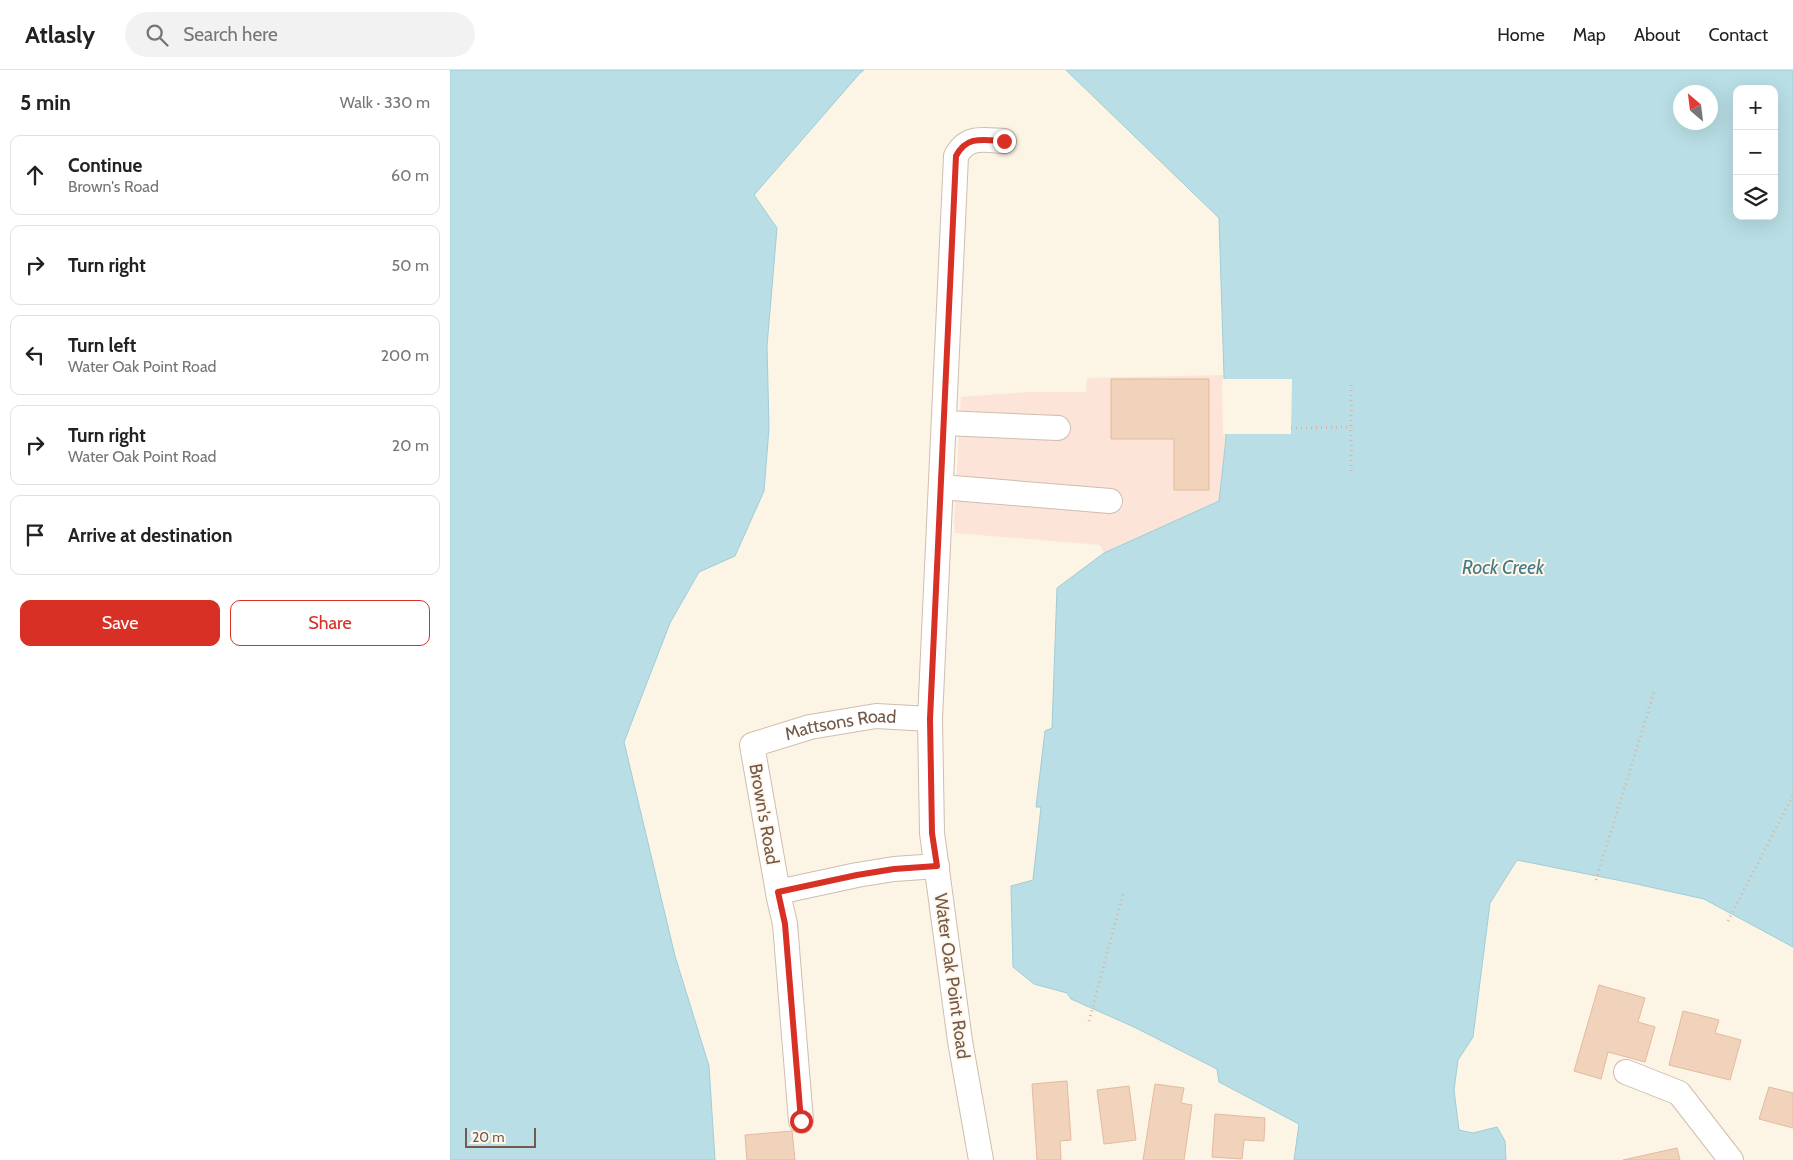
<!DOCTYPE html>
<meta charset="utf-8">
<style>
:root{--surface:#fff;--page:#f2f2f2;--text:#222;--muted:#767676;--line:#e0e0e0;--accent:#d93025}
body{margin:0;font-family:Cabin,sans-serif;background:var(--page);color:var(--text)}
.controls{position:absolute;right:15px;top:15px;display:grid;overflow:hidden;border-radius:10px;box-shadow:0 5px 20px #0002}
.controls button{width:45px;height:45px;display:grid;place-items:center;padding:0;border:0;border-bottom:1px solid var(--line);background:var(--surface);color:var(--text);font:25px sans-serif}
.compass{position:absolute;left:1223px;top:15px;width:45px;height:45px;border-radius:50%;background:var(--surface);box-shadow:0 5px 20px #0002;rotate:332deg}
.scale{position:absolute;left:15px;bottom:12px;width:71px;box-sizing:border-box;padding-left:5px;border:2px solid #745a4a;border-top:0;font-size:14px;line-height:18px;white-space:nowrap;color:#745a4a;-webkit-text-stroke:4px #fff7eb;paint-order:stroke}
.stop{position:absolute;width:15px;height:15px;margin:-11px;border:4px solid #d93025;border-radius:50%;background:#fff}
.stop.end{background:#d93025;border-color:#fff;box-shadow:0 1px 5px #0008}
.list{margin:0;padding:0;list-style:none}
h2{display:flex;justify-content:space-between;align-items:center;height:65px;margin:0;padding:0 20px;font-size:21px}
h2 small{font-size:16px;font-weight:400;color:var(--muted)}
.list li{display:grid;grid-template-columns:32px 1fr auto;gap:15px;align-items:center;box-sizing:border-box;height:80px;margin:0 10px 10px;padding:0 10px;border:1px solid var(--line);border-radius:10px}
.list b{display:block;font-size:19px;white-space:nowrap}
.list p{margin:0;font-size:16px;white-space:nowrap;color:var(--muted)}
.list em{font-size:16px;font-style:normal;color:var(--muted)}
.actions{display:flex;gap:10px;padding:15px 20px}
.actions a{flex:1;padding:11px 0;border:1px solid var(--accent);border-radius:10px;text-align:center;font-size:18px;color:var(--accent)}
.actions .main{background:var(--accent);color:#fff}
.icon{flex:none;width:28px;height:28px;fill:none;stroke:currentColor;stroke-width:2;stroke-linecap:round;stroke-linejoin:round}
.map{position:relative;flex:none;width:1343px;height:1090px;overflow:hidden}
header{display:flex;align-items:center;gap:30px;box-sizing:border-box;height:70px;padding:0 25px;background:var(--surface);border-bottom:1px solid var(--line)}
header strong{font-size:24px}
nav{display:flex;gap:28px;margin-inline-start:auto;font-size:18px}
.search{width:350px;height:45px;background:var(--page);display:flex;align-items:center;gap:12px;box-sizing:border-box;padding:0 18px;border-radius:28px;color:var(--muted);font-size:19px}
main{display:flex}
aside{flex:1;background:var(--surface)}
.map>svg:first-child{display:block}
</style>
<header>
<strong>Atlasly</strong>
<div class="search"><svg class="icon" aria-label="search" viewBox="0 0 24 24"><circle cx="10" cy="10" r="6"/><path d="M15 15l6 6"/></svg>Search here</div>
<nav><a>Home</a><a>Map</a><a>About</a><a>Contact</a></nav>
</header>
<main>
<aside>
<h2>5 min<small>Walk · 330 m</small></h2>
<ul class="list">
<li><svg class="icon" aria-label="ahead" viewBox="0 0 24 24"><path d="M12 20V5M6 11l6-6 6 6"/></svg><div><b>Continue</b><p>Brown's Road</p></div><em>60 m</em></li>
<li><svg class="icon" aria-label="right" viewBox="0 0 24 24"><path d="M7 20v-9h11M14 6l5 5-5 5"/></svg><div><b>Turn right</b></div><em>50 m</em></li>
<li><svg class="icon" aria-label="left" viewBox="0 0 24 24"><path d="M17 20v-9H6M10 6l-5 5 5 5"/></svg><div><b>Turn left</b><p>Water Oak Point Road</p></div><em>200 m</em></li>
<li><svg class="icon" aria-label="right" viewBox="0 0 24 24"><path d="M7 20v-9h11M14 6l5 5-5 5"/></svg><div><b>Turn right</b><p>Water Oak Point Road</p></div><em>20 m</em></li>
<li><svg class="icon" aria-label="arrive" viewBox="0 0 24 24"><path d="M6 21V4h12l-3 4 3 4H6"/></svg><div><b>Arrive at destination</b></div></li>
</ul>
<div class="actions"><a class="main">Save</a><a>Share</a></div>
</aside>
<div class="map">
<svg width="1343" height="1090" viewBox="0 0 1343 1090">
<rect width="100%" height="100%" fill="#fcf4e5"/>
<path fill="#fce4d8" d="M 774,305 L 776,369 L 769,431 L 654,483 L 650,475 L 505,463 L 504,454 L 511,327 L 578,322 L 636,322 L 637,308 Z"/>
<path fill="#b9dee5" stroke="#9fcdd7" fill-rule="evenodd" d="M 0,0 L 414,0 L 410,3 L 304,125 L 327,158 L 317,276 L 319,358 L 314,421 L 285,486 L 249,502 L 220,553 L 174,672 L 225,886 L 259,996 L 265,1090 L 0,1090 Z
M 616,0 L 1343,0 L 1343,877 L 1254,829 L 1182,813 L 1067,790 L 1040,833 L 1023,967 L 1008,990 L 1004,1020 L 1009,1060 L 1023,1063 L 1047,1057 L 1055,1071 L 1056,1090 L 844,1090 L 849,1054 L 769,1012 L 767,999 L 684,957 L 621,929 L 617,923 L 584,914 L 563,897 L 561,816 L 583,810 L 591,737 L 586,737 L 595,661 L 602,658 L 607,518 L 654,483 L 769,431 L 776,369 L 769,148 ZM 1287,19 L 1324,19 L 1324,146 L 1287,146 ZM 1230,22 L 1260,22 L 1260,52 L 1230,52 Z"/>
<path fill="#fcf4e5" d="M 772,309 L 842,309 L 841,364 L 773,364 Z"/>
<path fill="#f1d3bc" stroke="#e3ba9d" d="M 661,309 L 759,309 L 759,420 L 724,420 L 724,369 L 661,369 Z
M 1149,915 L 1195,928 L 1188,952 L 1205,957 L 1195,992 L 1158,982 L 1151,1009 L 1124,1001 Z
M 1233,941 L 1269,950 L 1265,963 L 1291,970 L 1280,1010 L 1219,995 Z
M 617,1011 L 621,1070 L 610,1071 L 611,1090 L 587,1090 L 582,1014 Z
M 705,1014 L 734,1018 L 731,1033 L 742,1035 L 734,1090 L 693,1090 Z
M 679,1016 L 686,1070 L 654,1074 L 647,1020 Z
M 1319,1017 L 1343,1023 L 1343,1058 L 1309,1049 Z
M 765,1044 L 815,1048 L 814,1071 L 794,1070 L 792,1089 L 762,1087 Z
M 342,1061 L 345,1090 L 297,1090 L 295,1065 Z
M 1227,1078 L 1230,1090 L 1173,1090 Z"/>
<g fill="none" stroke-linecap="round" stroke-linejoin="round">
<defs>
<g id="minor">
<path d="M 494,353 L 608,358"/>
<path d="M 491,417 L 660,431"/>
<path d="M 328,822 L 407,805 L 444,799 L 487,796"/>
<path d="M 1176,1002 L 1229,1023 L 1281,1090"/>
<path id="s1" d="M 351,1051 L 335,854 L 329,828 L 302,675 L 360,657 L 426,646 L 480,649"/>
<path d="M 531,1090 L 510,971 L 482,763 L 480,649 L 506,86 C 517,65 534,70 554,71"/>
</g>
</defs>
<use href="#minor" stroke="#cfbeae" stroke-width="26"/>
<path stroke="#d6b6a0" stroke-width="3" stroke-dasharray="1 4" stroke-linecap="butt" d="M 901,315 L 901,401
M 841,358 L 901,357
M 1146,810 L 1204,622
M 1278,851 L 1343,725
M 639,951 L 673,824"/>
<use href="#minor" stroke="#fff" stroke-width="24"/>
</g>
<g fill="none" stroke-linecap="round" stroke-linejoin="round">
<path stroke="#d93025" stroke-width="6" d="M 351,1051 L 335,854 L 328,822 L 407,805 L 444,799 L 487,796 L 482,763 L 480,649 L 506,86 C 517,65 534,70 554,71"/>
</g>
<g text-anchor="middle" stroke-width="4" stroke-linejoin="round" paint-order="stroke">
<g font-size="18" fill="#745a4a" stroke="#fff7eb">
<text dy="6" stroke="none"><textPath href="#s1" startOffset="471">Mattsons Road</textPath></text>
<text transform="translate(314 744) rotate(80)" y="6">Brown's Road</text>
<text transform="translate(502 906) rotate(82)" y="6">Water Oak Point Road</text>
</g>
<g font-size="19" font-style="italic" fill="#447a87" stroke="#fff7eb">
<text x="1053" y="504">Rock Creek</text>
</g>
</g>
</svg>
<div class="controls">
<button>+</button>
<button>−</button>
<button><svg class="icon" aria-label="layers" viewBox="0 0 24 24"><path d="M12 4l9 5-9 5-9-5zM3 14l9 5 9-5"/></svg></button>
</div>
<svg class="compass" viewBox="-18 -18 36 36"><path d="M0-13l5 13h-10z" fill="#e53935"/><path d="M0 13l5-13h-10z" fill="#767676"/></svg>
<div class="scale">20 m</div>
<div class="stop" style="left:351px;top:1051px"></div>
<div class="stop end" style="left:554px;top:71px"></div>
</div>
</main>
